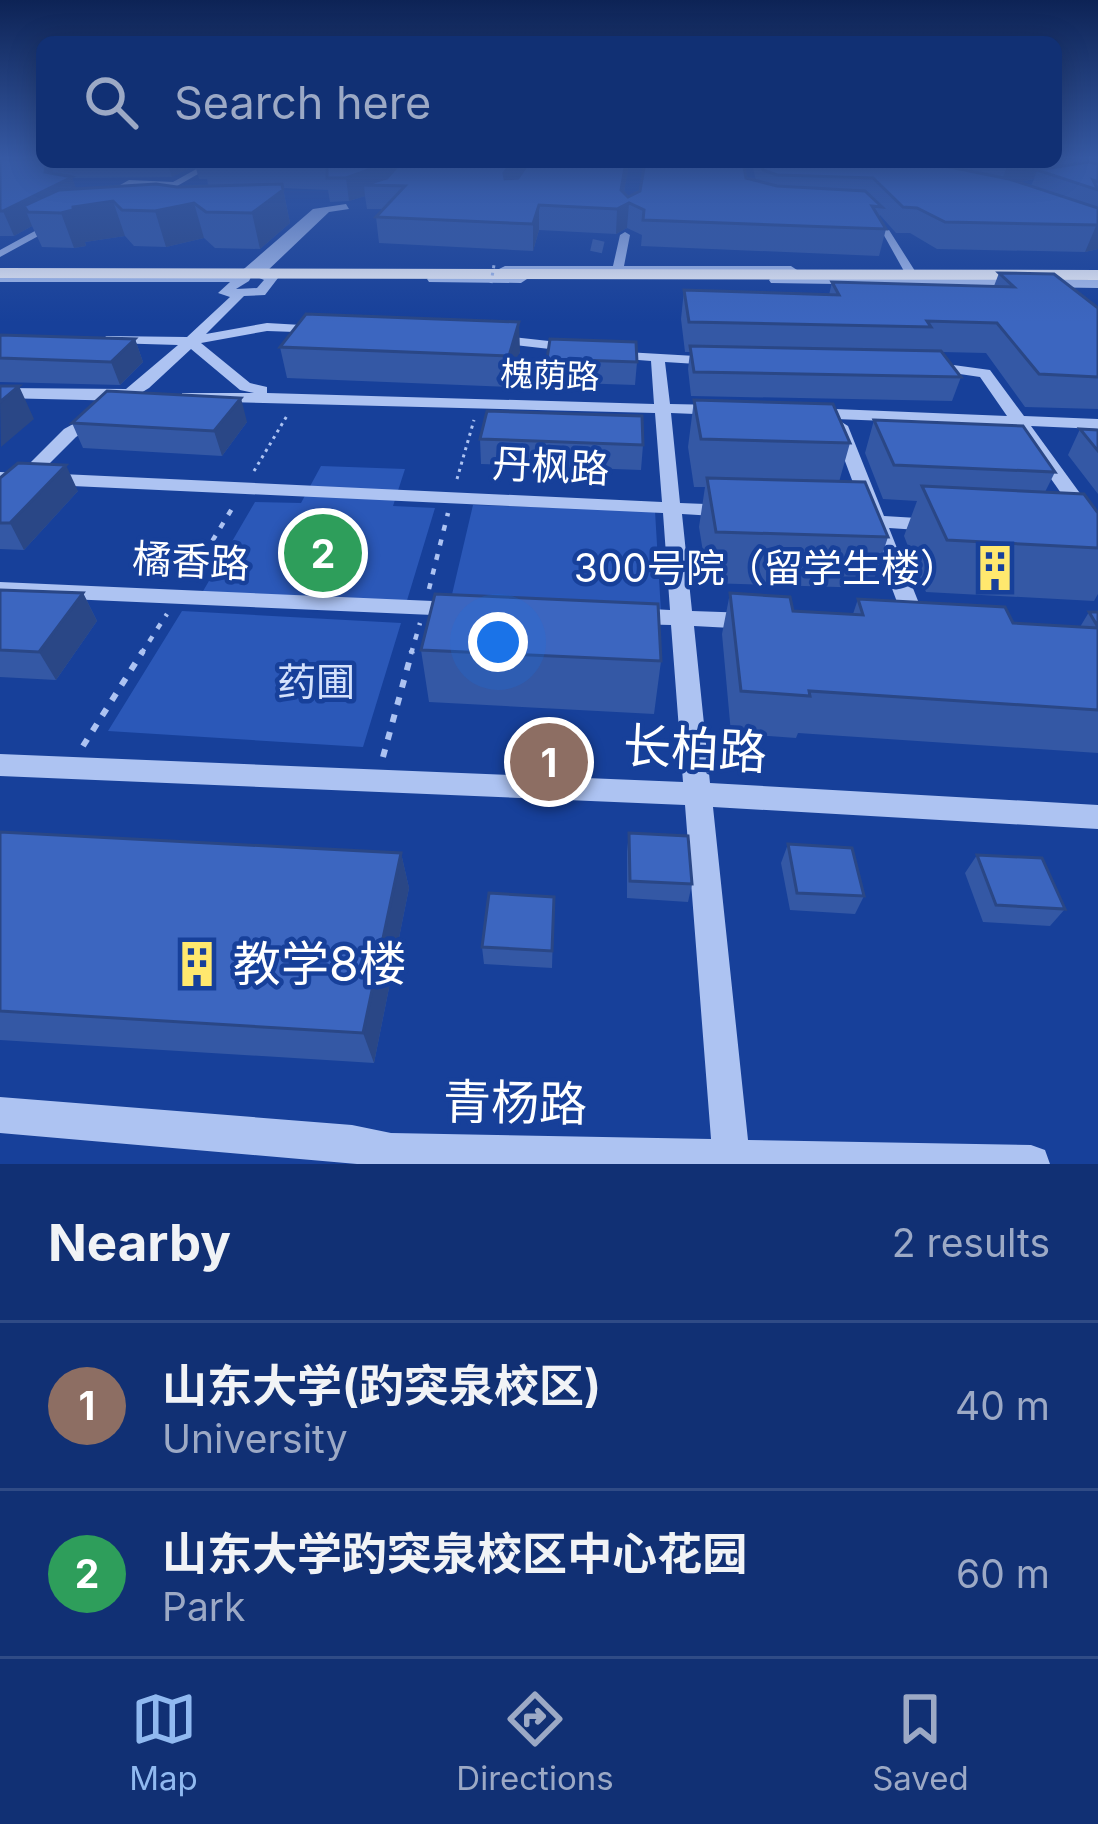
<!DOCTYPE html>
<meta charset="utf-8">
<style>
:root{--surface:#113074;--page:#1a3879;--text:#f1f3f6;--muted:#9ca9c5;--line:#304b86;--accent:#90b9f0}
body{margin:0;font-family:Inter,"Noto Sans SC",sans-serif;background:var(--page);color:var(--text)}
.you{position:absolute;left:498px;top:642px;width:42px;height:42px;margin:-30px;border:9px solid #fff;border-radius:50%;background:#1a73e8;box-shadow:0 0 0 18px #1a73e833}
.badge{display:grid;place-items:center;width:78px;height:78px;border-radius:50%;background:var(--accent);color:#fff;font-size:39px;font-weight:700}
.pin{position:absolute;translate:-50% -50%;border:6px solid #fff;box-shadow:0 3px 12px #0006}
.list{margin:0;padding:0;list-style:none}
h2{display:flex;justify-content:space-between;align-items:center;height:156px;margin:0;padding:0 48px;font-size:51px}
h2 small{font-size:39px;font-weight:400;color:var(--muted)}
.list li{display:grid;grid-template-columns:78px 1fr auto;gap:36px;align-items:center;box-sizing:border-box;height:168px;padding:0 48px;border-top:3px solid var(--line)}
.list b{display:block;font-size:45px;white-space:nowrap}
.list p{margin:0;font-size:39px;white-space:nowrap;color:var(--muted)}
.list em{font-size:39px;font-style:normal;color:var(--muted)}
.icon{flex:none;width:66px;height:66px;fill:none;stroke:currentColor;stroke-width:2;stroke-linecap:round;stroke-linejoin:round}
.map{position:relative;flex:none;width:1098px;height:1164px;overflow:hidden}
.search{position:absolute;background:var(--surface);box-shadow:0 6px 30px #0003;left:36px;right:36px;top:36px;height:132px;display:flex;align-items:center;gap:30px;box-sizing:border-box;padding:0 42px;border-radius:18px;color:var(--muted);font-size:45px}
.sheet{height:492px;background:var(--surface)}
nav{display:flex;justify-content:space-around;align-items:center;box-sizing:border-box;height:168px;border-top:3px solid var(--line);background:var(--surface);font-size:33px;color:var(--muted)}
nav a{display:grid;justify-items:center;gap:6px}
nav .on{color:var(--accent)}
.map>svg:first-child{display:block}
</style>
<div class="map">
<svg width="1098" height="1164" viewBox="0 0 1098 1164">
<rect width="100%" height="100%" fill="#17409a"/>
<path fill="#2b58b8" d="M 321,466 L 405,469 L 393,506 L 435,508 L 405,607 L 199,598 L 255,502 L 301,503 Z
M 473,505 L 655,511 L 661,612 L 450,603 Z
M 182,611 L 401,623 L 363,747 L 108,731 Z"/>
<g fill="none" stroke-linecap="round" stroke-linejoin="round">
<path stroke="#3a5da9" stroke-width="12" stroke-dasharray="12 6" stroke-linecap="butt" d="M 596,252 L 599,239"/>
<path stroke="#adc3f2" stroke-width="3" stroke-dasharray="3 4.5" stroke-linecap="butt" d="M 254,471 L 288,414
M 457,479 L 474,420"/>
<path stroke="#adc3f2" stroke-width="4.5" stroke-dasharray="6 9" stroke-linecap="butt" d="M 189,579 L 233,507
M 429,589 L 448,513
M 141,654 L 167,614
M 411,654 L 420,623"/>
<path stroke="#adc3f2" stroke-width="6" stroke-dasharray="8 10" stroke-linecap="butt" d="M 83,746 L 143,651
M 383,757 L 412,651"/>
<path fill="#adc3f2" fill-rule="evenodd" d="M 209,162 L 219,162 L 151,201 L 143,199 L 164,187 L 131,186 L 105,200 L 97,198 L 129,180 L 173,182 Z
M 560,162 L 675,167 L 671,170 Z
M 346,204 L 349,209 L 329,212 L 265,273 L 278,278 L 265,295 L 244,296 L 206,334 L 267,323 L 319,326 L 326,330 L 324,333 L 267,331 L 201,343 L 250,383 L 267,387 L 267,393 L 654,404 L 651,361 L 613,358 L 606,354 L 608,351 L 713,357 L 720,361 L 713,365 L 665,362 L 670,404 L 719,405 L 727,410 L 719,415 L 671,413 L 680,503 L 731,505 L 740,511 L 731,517 L 682,514 L 692,611 L 750,613 L 761,621 L 750,629 L 694,626 L 710,783 L 1098,805 L 1098,829 L 713,807 L 748,1140 L 1031,1145 L 1045,1150 L 1050,1164 L 357,1164 L 0,1133 L 0,1097 L 352,1125 L 391,1133 L 711,1139 L 685,805 L 0,776 L 0,754 L 683,782 L 671,625 L 631,624 L 620,616 L 631,608 L 670,610 L 663,513 L 29,484 L 7,507 L 0,509 L 0,493 L 10,483 L 0,482 L 0,472 L 20,473 L 64,429 L 97,411 L 103,413 L 103,419 L 76,437 L 40,473 L 662,502 L 655,413 L 187,401 L 182,399 L 182,393 L 254,393 L 240,390 L 191,349 L 149,388 L 128,401 L 0,398 L 0,388 L 126,389 L 178,345 L 111,343 L 104,339 L 106,336 L 187,337 L 230,297 L 218,293 L 230,282 L 0,282 L 0,274 L 238,274 L 313,209 ZM 252,275 L 264,280 L 257,288 L 236,289 L 249,281 Z
M 55,220 L 64,222 L 0,257 L 0,250 Z
M 881,230 L 889,230 L 915,271 L 913,273 L 905,273 Z
M 625,232 L 630,235 L 624,266 L 791,266 L 797,270 L 791,274 L 505,272 L 499,269 L 505,266 L 613,266 L 620,235 Z
M 433,275 L 521,275 L 527,279 L 521,283 L 429,282 L 427,279 Z
M 775,276 L 1098,280 L 1098,288 L 771,283 L 769,280 Z
M 494,335 L 576,344 L 583,348 L 576,352 L 489,342 L 489,336 Z
M 924,361 L 990,370 L 1024,416 L 1098,419 L 1098,429 L 1031,426 L 1098,518 L 1098,538 L 1091,536 L 1014,426 L 810,418 L 802,413 L 810,408 L 1007,416 L 980,377 L 919,368 L 917,365 Z
M 840,421 L 848,426 L 884,516 L 934,519 L 944,525 L 934,531 L 889,528 L 928,626 L 925,631 L 909,631 L 906,626 L 869,527 L 850,524 L 847,520 L 850,516 L 865,515 L 832,426 Z
M 0,582 L 456,602 L 467,609 L 456,616 L 0,596 Z"/>
<path fill="#f8f9ff" fill-rule="evenodd" d="M 0,268 L 1098,270 L 1098,280 L 0,278 Z"/>
<path stroke="#adc3f2" stroke-width="3" stroke-dasharray="3 4.5" stroke-linecap="butt" d="M 491,283 L 494,265"/>
</g>
<path fill="#3458a5" fill-rule="evenodd" d="M 0,159 L 42,162 L 528,162 L 518,178 L 529,162 L 628,162 L 624,193 L 628,197 L 746,178 L 756,181 L 752,163 L 750,162 L 1056,162 L 1056,159 L 1098,159 L 1098,249 L 1085,252 L 937,249 L 910,233 L 896,233 L 880,215 L 879,219 L 886,229 L 879,256 L 641,246 L 642,235 L 627,228 L 616,234 L 539,230 L 533,251 L 379,243 L 376,217 L 383,209 L 367,209 L 365,196 L 349,201 L 330,202 L 328,190 L 283,188 L 290,223 L 260,249 L 215,248 L 204,238 L 166,247 L 134,246 L 125,236 L 85,242 L 86,246 L 74,248 L 42,247 L 32,226 L 14,236 L 0,236 ZM 195,165 L 199,179 L 207,179 L 208,185 L 232,186 L 76,189 L 72,178 L 172,177 ZM 1034,179 L 1031,186 L 1019,182 Z
M 999,273 L 1098,308 L 1098,409 L 1025,407 L 986,353 L 942,352 L 961,377 L 952,401 L 691,396 L 688,369 L 690,352 L 685,352 L 681,319 L 684,290 L 829,295 L 832,282 L 994,286 Z
M 0,335 L 135,339 L 143,362 L 120,385 L 0,382 Z
M 280,347 L 520,351 L 510,387 L 287,378 Z
M 547,359 L 637,362 L 635,385 L 547,382 Z
M 694,400 L 850,443 L 839,482 L 888,537 L 871,588 L 708,583 L 699,527 L 705,487 L 694,487 L 688,447 Z
M 874,420 L 1055,472 L 1045,492 L 1098,513 L 1098,594 L 1094,601 L 926,592 L 904,536 L 917,501 L 883,499 L 865,453 Z
M 247,422 L 222,456 L 83,448 L 72,423 Z
M 1080,429 L 1098,430 L 1098,494 L 1068,455 Z
M 480,439 L 643,445 L 641,470 L 481,464 Z
M 0,478 L 78,491 L 24,550 L 0,549 Z
M 0,590 L 83,593 L 97,621 L 56,680 L 0,677 Z
M 730,593 L 793,611 L 853,614 L 858,599 L 1013,623 L 1080,627 L 1089,612 L 1098,612 L 1098,753 L 798,733 L 796,738 L 731,733 L 722,634 Z
M 421,650 L 661,661 L 654,714 L 429,702 Z
M 0,832 L 401,853 L 409,888 L 374,1063 L 0,1040 Z
M 629,833 L 692,884 L 688,902 L 627,898 L 627,851 Z
M 788,844 L 864,896 L 855,914 L 790,910 L 781,863 Z
M 977,855 L 1065,909 L 1050,926 L 983,922 L 965,873 Z
M 554,897 L 552,968 L 484,964 L 482,947 Z"/>
<path fill="#2a4786" d="M 1056,159 L 1064,159 L 1059,174 L 1037,170 L 1034,179 L 1000,186 L 1008,163 L 1056,162 Z
M 47,162 L 50,162 L 56,179 L 72,177 L 80,201 L 24,206 L 32,226 L 14,236 L 3,211 L 45,172 Z
M 167,162 L 195,162 L 195,165 L 172,177 Z
M 380,162 L 402,162 L 382,185 L 364,185 L 365,196 L 349,201 L 346,178 Z
M 512,162 L 528,162 L 505,197 L 504,173 Z
M 626,162 L 628,162 L 628,171 L 621,207 L 629,203 L 627,228 L 616,234 L 617,209 Z
M 282,184 L 290,223 L 260,249 L 252,213 Z
M 113,201 L 125,236 L 85,242 L 86,246 L 74,248 L 61,213 L 73,207 Z
M 194,203 L 204,238 L 166,247 L 155,211 Z
M 539,205 L 539,230 L 533,251 L 533,224 Z
M 1098,225 L 1098,249 L 1085,252 L 1096,226 Z
M 519,322 L 520,351 L 510,387 L 509,356 Z
M 135,339 L 143,362 L 120,385 L 111,362 Z
M 19,386 L 34,419 L 1,447 L 0,402 Z
M 241,398 L 247,422 L 222,456 L 214,431 Z
M 66,465 L 78,491 L 24,550 L 10,523 Z
M 83,593 L 97,621 L 56,680 L 39,652 Z
M 401,853 L 409,888 L 374,1063 L 363,1033 Z"/>
<path fill="#3c66c0" stroke="#2a4786" stroke-width="3" d="M 0,159 L 42,159 L 42,162 L 47,162 L 45,172 L 72,177 L 3,211 L 0,211 Z
M 203,162 L 380,162 L 374,168 L 346,178 L 327,178 L 327,167 Z
M 401,162 L 512,162 L 504,173 L 505,179 L 518,178 L 529,162 L 626,162 L 621,190 L 628,197 L 640,191 L 645,162 L 743,162 L 746,178 L 777,186 L 865,191 L 882,207 L 872,206 L 886,229 L 643,220 L 644,210 L 629,203 L 617,209 L 539,205 L 533,224 L 376,217 L 405,186 L 364,185 L 387,178 Z
M 761,162 L 925,162 L 1009,179 L 1098,208 L 1098,225 L 945,222 L 917,208 L 903,207 L 873,178 L 777,175 L 763,170 Z
M 1089,162 L 1098,164 L 1098,182 L 1093,180 L 1098,190 L 1037,170 Z
M 156,184 L 177,187 L 282,184 L 283,190 L 252,213 L 206,212 L 194,203 L 155,211 L 122,210 L 113,201 L 73,207 L 73,210 L 61,213 L 28,212 L 24,206 L 59,190 Z
M 999,273 L 1054,274 L 1098,308 L 1098,377 L 1039,374 L 997,323 L 927,321 L 931,327 L 689,322 L 684,290 L 839,295 L 832,282 L 1014,287 Z
M 306,314 L 519,322 L 509,356 L 280,347 Z
M 0,335 L 135,339 L 111,362 L 0,358 Z
M 550,339 L 636,342 L 637,362 L 547,359 Z
M 690,346 L 941,351 L 961,377 L 694,372 Z
M 0,386 L 19,386 L 0,402 Z
M 107,391 L 241,398 L 214,431 L 72,423 Z
M 694,400 L 833,404 L 850,443 L 701,439 Z
M 487,411 L 642,416 L 643,445 L 480,439 Z
M 874,420 L 1023,426 L 1055,472 L 894,465 Z
M 1080,429 L 1098,430 L 1098,451 Z
M 18,463 L 66,465 L 10,523 L 0,523 L 0,478 Z
M 707,478 L 865,482 L 888,537 L 716,532 Z
M 922,486 L 1084,494 L 1098,513 L 1098,548 L 947,540 Z
M 0,590 L 83,593 L 39,652 L 0,650 Z
M 730,593 L 790,597 L 793,611 L 863,615 L 858,599 L 1005,607 L 1013,623 L 1098,628 L 1098,710 L 809,691 L 810,696 L 741,691 Z
M 435,594 L 658,604 L 661,661 L 421,650 Z
M 1089,612 L 1098,612 L 1098,627 Z
M 0,832 L 401,853 L 363,1033 L 0,1011 Z
M 629,833 L 688,836 L 692,884 L 630,881 Z
M 788,844 L 852,848 L 864,896 L 797,893 Z
M 977,855 L 1042,858 L 1065,909 L 996,905 Z
M 489,893 L 554,897 L 552,951 L 482,947 Z"/>
<linearGradient id="sky" x2="0" y2="1"><stop stop-color="#0d2355"/><stop offset="0.49" stop-color="#3659a3"/><stop offset="1" stop-color="#3659a3" stop-opacity="0"/></linearGradient>
<rect width="1098" height="322" fill="url(#sky)"/>
<defs>
<symbol id="building-bare" viewBox="-9 -9 18 18"><path d="M-4-6H4V6H1V3H-1V6H-4ZM-2.5-4.3h1.7v1.8h-1.7ZM.8-4.3h1.7v1.8H.8ZM-2.5-1h1.7V.8h-1.7ZM.8-1h1.7V.8H.8Z" fill="#ffe86e" stroke="#17409a" stroke-width="2.5" paint-order="stroke"/></symbol>
</defs>
<g fill-rule="evenodd">
<use href="#building-bare" x="962" y="535" width="66" height="66"/>
<use href="#building-bare" x="164" y="931" width="66" height="66"/>
</g>
<g text-anchor="middle" stroke-width="9" stroke-linejoin="round" paint-order="stroke">
<g font-size="33" fill="#fff" stroke="#17409a">
<text transform="translate(550 375) rotate(2)" y="12">槐荫路</text>
</g>
<g font-size="39" fill="#fff" stroke="#17409a">
<text transform="translate(551 466) rotate(3)" y="14">丹枫路</text>
<text transform="translate(191 561) rotate(3)" y="14">橘香路</text>
</g>
<g font-size="39" fill="#fff" stroke="#17409a" text-anchor="end">
<text x="959" y="582">300号院（留学生楼）</text>
</g>
<g font-size="39" fill="#d4e1fc" stroke="#17409a">
<text x="316" y="696">药圃</text>
</g>
<g font-size="48" fill="#fff" stroke="#17409a">
<text transform="translate(695 749) rotate(3)" y="17">长柏路</text>
<text transform="translate(515 1103) rotate(1)" y="17">青杨路</text>
</g>
<g font-size="48" fill="#fff" stroke="#17409a" text-anchor="start">
<text x="233" y="981">教学8楼</text>
</g>
</g>
</svg>
<div class="you"></div>
<div class="pin badge" style="left:549px;top:762px;background:#8d6e63">1</div>
<div class="pin badge" style="left:323px;top:553px;background:#2e9e5b">2</div>
<div class="search"><svg class="icon" aria-label="search" viewBox="0 0 24 24"><circle cx="10" cy="10" r="6"/><path d="M15 15l6 6"/></svg>Search here</div>
</div>
<section class="sheet">
<h2>Nearby<small>2 results</small></h2>
<ul class="list">
<li><span class="badge" style="background:#8d6e63">1</span><div><b>山东大学(趵突泉校区)</b><p>University</p></div><em>40 m</em></li>
<li><span class="badge" style="background:#2e9e5b">2</span><div><b>山东大学趵突泉校区中心花园</b><p>Park</p></div><em>60 m</em></li>
</ul>
</section>
<nav>
<a class="on"><svg class="icon" aria-label="map" viewBox="0 0 24 24"><path d="M3 6l6-2 6 2 6-2v14l-6 2-6-2-6 2zM9 4v14M15 6v14"/></svg>Map</a>
<a><svg class="icon" aria-label="directions" viewBox="0 0 24 24"><path d="M12 3l9 9-9 9-9-9zM9 14v-3h6M13 9l2 2-2 2"/></svg>Directions</a>
<a><svg class="icon" aria-label="saved" viewBox="0 0 24 24"><path d="M7 4h10v16l-5-4-5 4z"/></svg>Saved</a>
</nav>
